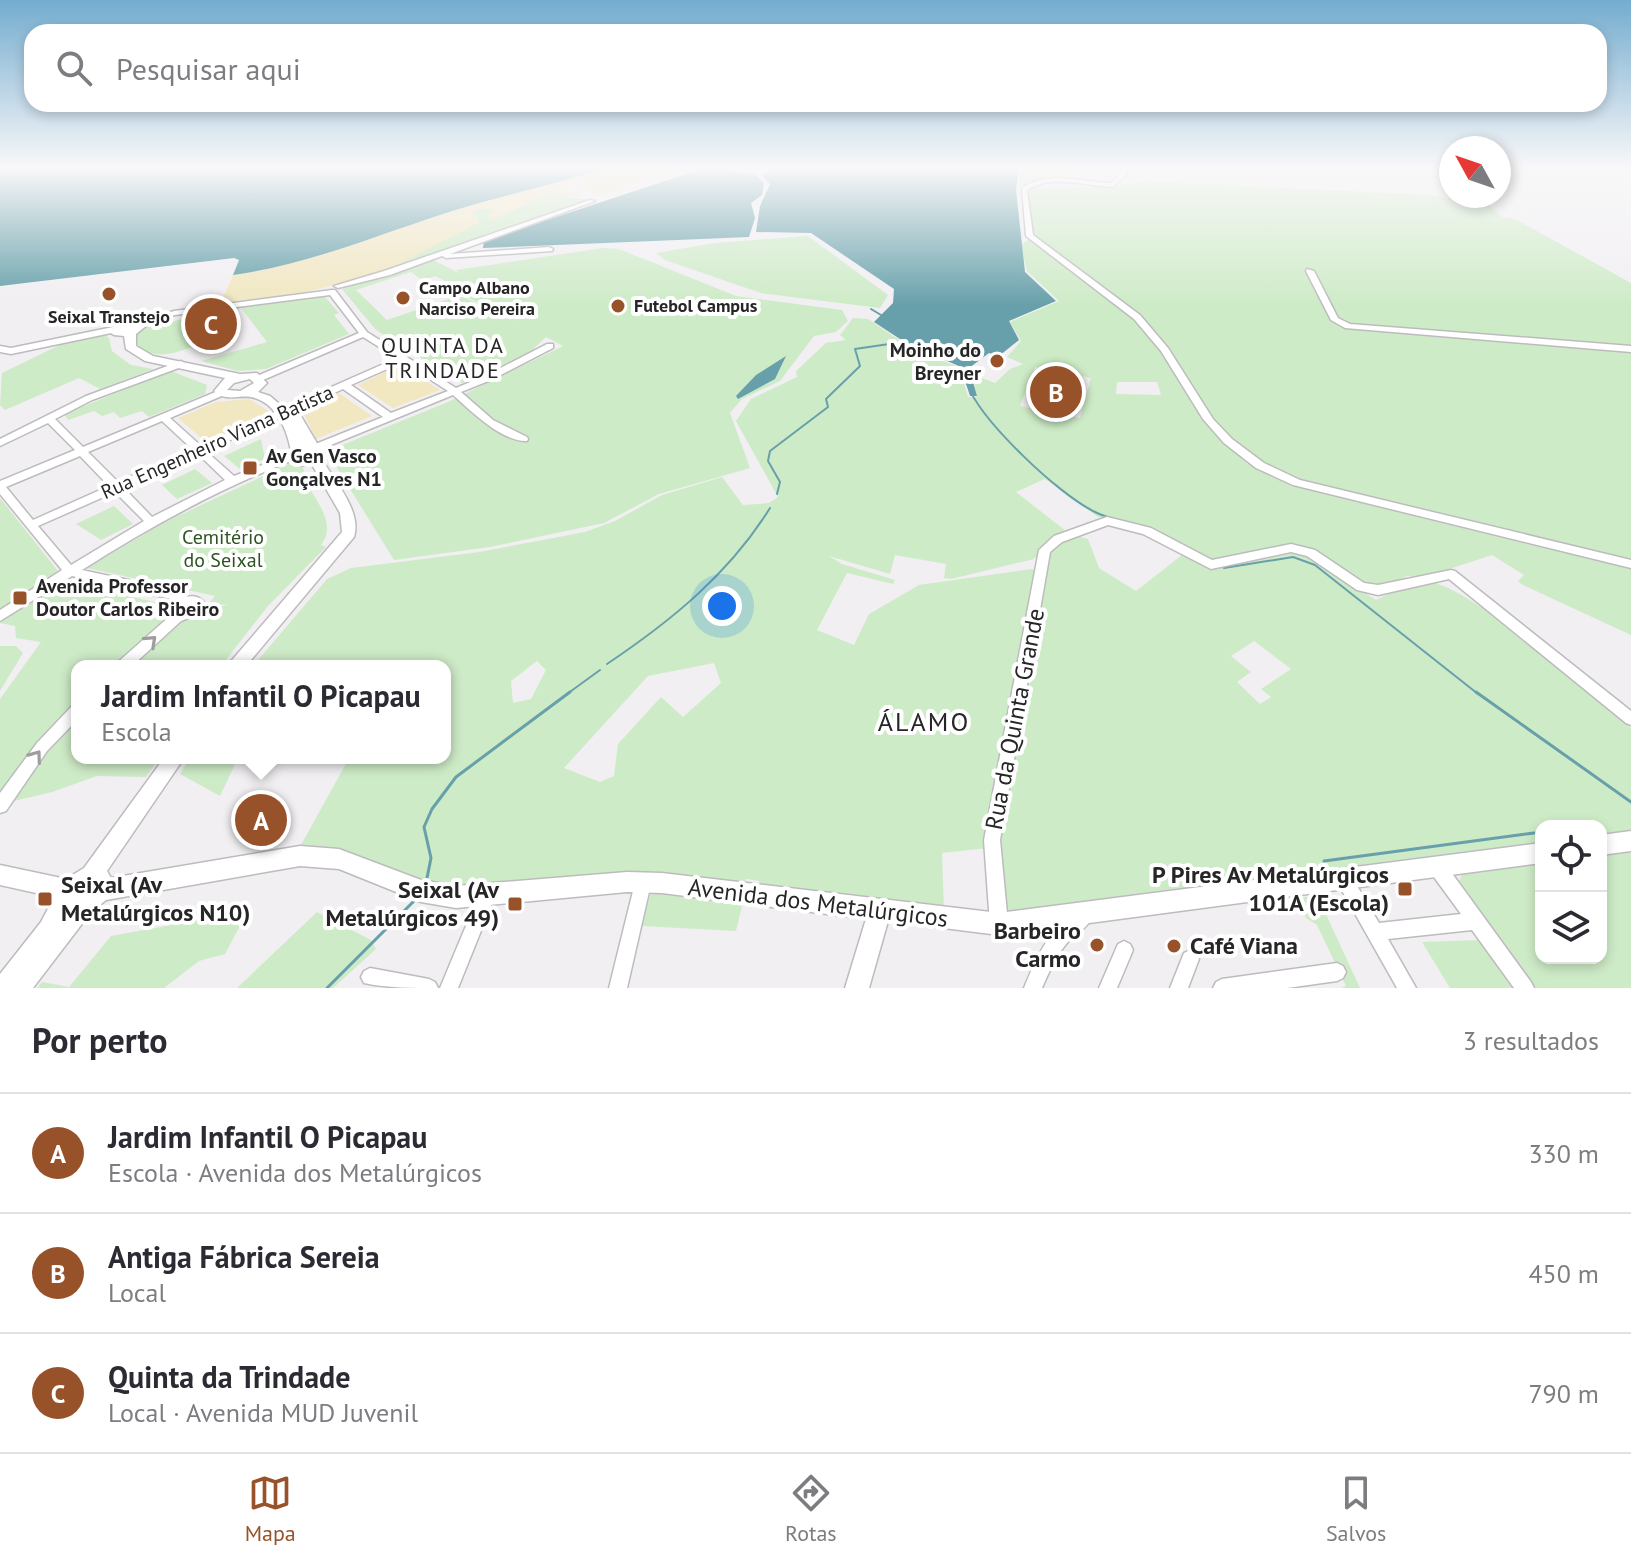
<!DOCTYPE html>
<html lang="pt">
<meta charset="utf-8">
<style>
:root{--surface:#fff;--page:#f7f7f7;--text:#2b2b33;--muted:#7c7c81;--line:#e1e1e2;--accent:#985229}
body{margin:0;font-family:"PT Sans",sans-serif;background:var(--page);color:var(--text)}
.controls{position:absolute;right:24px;bottom:24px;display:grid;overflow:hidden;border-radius:16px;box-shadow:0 4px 12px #0003}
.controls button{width:72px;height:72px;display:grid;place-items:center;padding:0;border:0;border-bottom:2px solid var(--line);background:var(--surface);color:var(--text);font:40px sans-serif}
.compass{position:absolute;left:1439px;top:136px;width:72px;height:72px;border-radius:50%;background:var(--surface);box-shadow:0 4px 12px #0003;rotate:310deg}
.you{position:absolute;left:722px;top:606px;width:28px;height:28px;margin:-20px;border:6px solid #fff;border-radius:50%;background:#1a73e8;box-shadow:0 0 0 12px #1a73e833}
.badge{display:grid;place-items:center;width:52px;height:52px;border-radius:50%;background:var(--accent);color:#fff;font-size:26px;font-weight:700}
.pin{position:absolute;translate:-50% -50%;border:4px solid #fff;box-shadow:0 2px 8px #0006}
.popup{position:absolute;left:71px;top:660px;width:380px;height:104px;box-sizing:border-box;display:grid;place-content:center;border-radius:16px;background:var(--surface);filter:drop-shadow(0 2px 6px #0005);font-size:26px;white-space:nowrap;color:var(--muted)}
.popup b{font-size:30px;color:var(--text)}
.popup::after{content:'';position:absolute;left:50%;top:100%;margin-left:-16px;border:16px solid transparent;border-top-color:var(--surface)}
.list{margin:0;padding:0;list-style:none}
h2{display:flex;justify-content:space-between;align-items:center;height:104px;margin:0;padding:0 32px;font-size:34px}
h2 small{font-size:26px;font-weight:400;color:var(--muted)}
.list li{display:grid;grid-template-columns:52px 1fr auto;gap:24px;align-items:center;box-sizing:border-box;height:120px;padding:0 32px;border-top:2px solid var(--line)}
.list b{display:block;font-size:30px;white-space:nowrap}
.list p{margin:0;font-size:26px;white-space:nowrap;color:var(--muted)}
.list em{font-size:26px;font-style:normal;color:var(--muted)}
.icon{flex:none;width:44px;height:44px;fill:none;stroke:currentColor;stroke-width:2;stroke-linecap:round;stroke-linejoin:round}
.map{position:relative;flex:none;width:1631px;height:988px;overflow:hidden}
.search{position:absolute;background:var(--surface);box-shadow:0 4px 12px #0003;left:24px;right:24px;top:24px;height:88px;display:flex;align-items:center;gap:20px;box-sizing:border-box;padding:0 28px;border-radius:24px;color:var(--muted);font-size:30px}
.sheet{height:464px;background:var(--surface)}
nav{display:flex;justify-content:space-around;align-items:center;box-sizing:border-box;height:112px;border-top:2px solid var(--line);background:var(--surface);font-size:22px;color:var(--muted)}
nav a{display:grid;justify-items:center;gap:4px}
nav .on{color:var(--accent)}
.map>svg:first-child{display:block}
</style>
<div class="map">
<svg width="1631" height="988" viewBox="0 0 1631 988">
<rect width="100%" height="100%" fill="#f1eff2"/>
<path fill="#ceebc7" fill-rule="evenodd" d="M 1021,167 L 1073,167 L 1075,181 L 1034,180 L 1019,186 Z
M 1146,181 L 1429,195 L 1489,205 L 1502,217 L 1515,219 L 1631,283 L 1631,561 L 1358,496 L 1290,476 L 1255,458 L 1216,425 L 1142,315 L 1038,240 L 1031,231 L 1028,188 L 1111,187 Z
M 551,194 L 589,200 L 385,271 L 479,222 L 472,213 C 480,207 486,207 495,211 Z
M 808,236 L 888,295 L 880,308 L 761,293 L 665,260 L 656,253 L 715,243 Z
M 1028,240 L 1122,305 L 1159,348 L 1202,417 L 1246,463 L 1292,486 L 1631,569 L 1631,635 L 1521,584 L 1518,581 L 1524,575 L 1492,555 L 1425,577 L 1407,576 L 1385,587 L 1363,584 L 1310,550 L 1290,544 L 1206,561 L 1119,521 L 1098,517 L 1045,479 L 1016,492 L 1066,531 L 1049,542 L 1034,559 L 951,579 L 944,578 L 946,564 L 895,555 L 890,574 L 829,556 L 842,564 L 895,580 L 893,584 L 847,573 L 817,630 L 854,645 L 869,614 L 919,585 L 1032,569 L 1038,572 L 988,848 L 942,853 L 944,911 L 763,888 L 759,881 L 747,879 L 743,883 L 458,889 L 407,877 L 346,851 L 301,845 L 349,758 L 445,758 L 445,666 L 253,666 L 327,579 L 351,568 L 479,552 L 585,532 L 615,521 L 662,495 L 722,477 L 743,505 L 769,503 L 778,497 L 736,421 L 751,399 L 797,377 L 796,371 L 826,343 L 846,340 L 840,335 L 853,318 L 868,319 L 914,350 L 959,367 L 968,397 L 977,397 L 972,374 L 995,383 L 1010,369 L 1023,364 L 1007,357 L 1021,341 L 1010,322 L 1059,301 L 1027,271 L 1021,245 ZM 1035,367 L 1091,378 L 1080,418 L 1020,406 ZM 1117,382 L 1157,382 L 1161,395 L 1116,394 ZM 537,661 L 546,670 L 531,699 L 513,703 L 511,681 ZM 714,663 L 721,683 L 683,717 L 661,697 L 618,744 L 614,776 L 600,782 L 564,768 L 648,676 Z
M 603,248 L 619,249 L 736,296 L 842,310 L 848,321 L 836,332 L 814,336 L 780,381 L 742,399 L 730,413 L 750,468 L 659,494 L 604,523 L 490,547 L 394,560 L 329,455 L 330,450 L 448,402 L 563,346 L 546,337 L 528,354 L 462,383 L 376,330 L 342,289 L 433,260 L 459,273 L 456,270 ZM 411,272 L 422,280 L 436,276 L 448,283 L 444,285 L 523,326 L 460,295 L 387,320 L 356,290 Z
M 315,295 L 325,297 L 339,313 L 334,315 L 349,334 L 266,369 L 238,371 L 201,361 L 267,342 L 241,308 L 193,328 L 217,333 L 212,340 C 182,349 156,367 133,341 L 136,333 L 147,327 L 233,308 Z
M 103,334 L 109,338 L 112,351 L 131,365 L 153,369 L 100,389 L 79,378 L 5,410 L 0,405 L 2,373 L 64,343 Z
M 171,371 L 207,385 L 205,394 L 149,417 L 142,411 L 120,418 L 114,412 L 102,416 L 94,411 L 68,420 L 64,414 Z
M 261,439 L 265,459 L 240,469 L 224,456 Z
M 289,464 L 303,468 L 304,471 L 300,474 C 312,495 339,523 321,545 L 326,547 L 268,606 L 221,666 L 127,666 L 174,623 L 228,604 L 207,606 L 215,596 L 87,568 L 167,521 Z
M 195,469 L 212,483 L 177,499 L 162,485 Z
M 0,498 L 58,571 L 0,610 Z
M 114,506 L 133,524 L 101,540 L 76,524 Z
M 1077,536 L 1088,539 L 1099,568 L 1136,591 L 1182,555 L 1209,569 L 1302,552 L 1376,600 C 1389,594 1407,582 1421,581 C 1464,577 1594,697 1631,728 L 1631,830 L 1601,835 L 1601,826 L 1541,826 L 1537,827 L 1541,843 L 1008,913 L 998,840 L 1050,550 L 1058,542 ZM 1254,641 L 1291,669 L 1261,689 L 1271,697 L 1260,704 L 1237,682 L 1251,672 L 1231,656 Z
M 62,582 L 155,602 L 164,608 L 164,620 L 117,666 L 77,666 L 77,704 L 57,723 L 0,797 L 0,699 L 41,642 L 16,638 L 15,626 L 0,623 Z
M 0,646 L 16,646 L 23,653 L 0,691 Z
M 77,713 L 77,758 L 159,758 L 146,777 L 97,776 L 52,792 L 10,802 L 36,761 Z
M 190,758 L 238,758 L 220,796 L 180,774 Z
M 1631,849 L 1631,988 L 1533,988 L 1458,886 L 1462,872 L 1541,860 L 1541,958 L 1601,958 L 1601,852 Z
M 651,892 L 743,902 L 736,931 L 642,926 Z
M 1298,897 L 1318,897 L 1360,988 L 1341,988 L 1346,986 L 1317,925 L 1306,918 Z
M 248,911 L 225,954 L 199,961 L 164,988 L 37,988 L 42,982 L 69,987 L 111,936 Z
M 317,912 L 371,940 L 376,949 L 333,988 L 237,988 Z
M 1480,940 L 1514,988 L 1450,988 L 1422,942 Z"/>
<path fill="#f1e7c1" d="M 607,167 L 687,167 L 599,196 L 576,186 L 584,179 L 563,188 L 583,197 L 551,194 L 489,221 L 489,215 L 494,211 C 486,207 480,207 472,213 L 479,223 L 385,271 L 307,292 L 221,303 L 233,275 C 306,265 373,237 443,214 C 497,196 553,186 607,167 Z
M 400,365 L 440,390 L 393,408 L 358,385 Z
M 339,393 L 372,416 L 316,439 L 302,410 Z
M 249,399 L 270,412 L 205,441 L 178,418 L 216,402 Z"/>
<path fill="#67a0aa" d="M 0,167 L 607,167 C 553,186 497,196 443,214 C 372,237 306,265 233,275 L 239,260 L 234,258 L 0,286 Z
M 707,167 L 756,175 L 764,183 L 762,195 L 751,203 L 755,218 L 749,237 L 483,248 L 484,241 Z
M 781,167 L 1019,167 L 1016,190 L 1025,272 L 1056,301 L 1009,321 L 1019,340 L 999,356 L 989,353 L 969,368 L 977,396 L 970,396 L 961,367 L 906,343 L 874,322 L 893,303 L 894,289 L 811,233 L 756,232 L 760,206 L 770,184 L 761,175 Z
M 786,356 L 775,379 L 738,399 L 736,396 L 756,375 Z"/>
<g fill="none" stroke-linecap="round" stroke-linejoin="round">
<path stroke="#67a0aa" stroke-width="2" d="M 871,309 L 881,315
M 967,384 C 981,421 1058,494 1095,512 C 1106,518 1119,520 1131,523
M 777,494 L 780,482 L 768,461 L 770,451 L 828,407 L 826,399 L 860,366 L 855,349 L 896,343
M 1224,568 L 1293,557 L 1315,565 L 1478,694
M 607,664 C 671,621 729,574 770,508
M 567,694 L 600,670"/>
<path stroke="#67a0aa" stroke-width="3" d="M 1476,692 L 1631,802
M 1324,861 L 1534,833
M 426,883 L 431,858 L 424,827 L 432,809 L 456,777 L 570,692
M 327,988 L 414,901"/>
<defs>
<path id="minor" d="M 1122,167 L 1128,167 L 1125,176 L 1113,187 C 1086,186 1051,174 1027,190 L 1033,235 L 1140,315 L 1168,348 L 1213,419 L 1232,439 L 1264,463 L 1300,480 L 1631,560 L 1631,568 L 1293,485 L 1256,468 L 1224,443 L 1203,419 L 1161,351 L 1134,319 L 1026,236 L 1022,188 C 1048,170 1082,182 1111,183 L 1120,174 Z
M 590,200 L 595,201 L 450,254 L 549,247 L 553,249 L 552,251 L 446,258 L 442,256 L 390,275 L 338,288 L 334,286 L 384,271 Z
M 1307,269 L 1314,271 L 1338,318 L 1350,324 L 1631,346 L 1631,352 L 1345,328 L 1331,320 L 1306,271 Z
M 332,290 L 335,290 L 367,332 L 456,388 L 485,376 L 547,344 L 553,344 L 553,348 L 491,380 L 461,392 L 493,420 L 527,437 L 528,439 L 527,441 C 502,442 471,411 453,395 L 321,449 L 313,449 L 312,447 L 313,445 L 383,417 L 343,389 L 206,451 L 234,476 L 288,455 L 296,455 L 297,457 L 296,459 C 220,488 151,526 82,570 L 175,590 L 186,597 C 194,595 201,597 205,604 L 198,614 L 181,621 L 132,666 L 116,666 L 118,662 L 170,616 L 169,613 L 175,602 L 171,599 L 72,576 L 0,621 L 0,610 L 62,570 L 0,494 L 0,481 L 75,450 L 48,423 L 0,446 L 0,439 L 86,396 L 181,361 L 186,364 L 184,366 L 92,400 L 55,419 L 83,447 L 218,391 L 224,391 L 226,393 L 224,395 L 170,418 L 200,445 L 397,358 L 363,337 L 263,380 L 257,380 L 257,376 L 359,333 L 330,295 L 175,315 L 141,326 L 137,323 L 174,311 ZM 403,362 L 448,391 L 391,413 L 351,385 ZM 162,421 L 192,449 L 118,482 L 88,452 ZM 198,454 L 225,480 L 152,517 L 124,488 ZM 80,456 L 109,486 L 33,520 L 6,487 ZM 115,492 L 144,521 L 71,565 L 38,526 Z
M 113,327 L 117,330 L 116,332 L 11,354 L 0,352 L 0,346 L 11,348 Z
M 1107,517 L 1151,528 L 1212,560 L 1291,544 L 1315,550 L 1364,583 L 1378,585 L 1451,570 L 1455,571 L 1631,711 L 1631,725 L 1626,723 L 1449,579 L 1378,595 L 1357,590 L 1307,556 L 1291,552 L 1211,569 L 1143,534 L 1108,525 L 1062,542 L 1050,552 L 1000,840 L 1008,924 L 1005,930 L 999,933 L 993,930 L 990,924 L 984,840 L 1039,550 L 1054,536 Z
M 77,704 L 77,720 L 47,751 L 6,811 L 0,813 L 0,793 L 37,743 L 72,706 Z
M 1437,859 L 1443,861 L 1531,982 L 1534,988 L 1514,988 L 1472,930 L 1388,939 L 1416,988 L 1397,988 L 1336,880 L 1338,874 L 1344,872 L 1350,874 L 1379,923 L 1461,914 L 1431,873 L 1429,867 L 1431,861 Z
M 643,875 L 649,877 L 651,883 L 627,988 L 609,988 L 635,883 L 637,877 Z
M 487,888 L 493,890 L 495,896 L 458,988 L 440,988 L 481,890 Z
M 1081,911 L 1087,914 L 1090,920 C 1086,930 1074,934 1067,943 C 1056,956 1049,972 1042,988 L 1024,988 C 1036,959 1050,924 1081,911 Z
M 1124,941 L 1130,944 L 1133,950 L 1117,988 L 1099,988 L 1118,944 Z
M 1190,950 L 1196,953 L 1199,959 L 1188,988 L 1170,988 L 1184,953 Z
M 1337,963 L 1343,966 L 1346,972 L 1343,978 L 1337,981 L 1287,988 L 1213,988 L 1216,982 L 1222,979 Z
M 370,968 L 429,979 L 435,982 L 438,988 C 415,988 386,988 364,983 L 361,977 L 364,971 Z"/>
<path id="major" d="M 134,319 L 146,326 L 136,334 L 136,346 L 153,356 L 240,374 L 257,373 L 267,383 L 258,392 L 270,396 L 285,409 L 291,405 L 295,406 L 318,445 L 326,446 L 328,449 L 323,461 C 335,482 362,511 354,537 L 246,666 L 227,666 L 342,532 L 340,513 L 311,463 L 301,466 L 285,457 L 291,451 C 287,429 276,402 251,397 C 237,395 226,402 214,391 L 225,378 L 145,361 L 126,349 L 124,336 L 114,335 L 109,332 L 115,324 ZM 250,379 L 254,383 L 240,391 L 227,390 L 234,383 ZM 307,451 L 313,452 L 301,456 Z
M 164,758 L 184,758 L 107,871 L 111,878 L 300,846 L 339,849 L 421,880 L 456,886 L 627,872 L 662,873 L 999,913 L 1541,843 L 1541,863 L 999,935 L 888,921 L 869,988 L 845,988 L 866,919 L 662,893 L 627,892 L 456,908 L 421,902 L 339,869 L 300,866 L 106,900 L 91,912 L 33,988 L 0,988 L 0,974 L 41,922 L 54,897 L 0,885 L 0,865 L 66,879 L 84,868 Z
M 1631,831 L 1631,851 L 1601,855 L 1601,835 Z"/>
</defs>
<use href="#minor" stroke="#bdbbbe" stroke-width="3"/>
<use href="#major" stroke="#bdbbbe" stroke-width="3"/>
<use href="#minor" fill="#fff" fill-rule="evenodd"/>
<use href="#major" fill="#fff" fill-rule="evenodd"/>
</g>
<defs><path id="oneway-chevron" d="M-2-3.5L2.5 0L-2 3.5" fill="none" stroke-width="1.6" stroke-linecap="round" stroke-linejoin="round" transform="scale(2)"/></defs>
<g stroke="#9e9d9e">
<use href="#oneway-chevron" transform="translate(151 641) rotate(-43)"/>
<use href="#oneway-chevron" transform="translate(36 756) rotate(-54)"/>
</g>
<linearGradient id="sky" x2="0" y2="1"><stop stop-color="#74accf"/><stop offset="0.55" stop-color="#f9f8f9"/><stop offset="1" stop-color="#f9f8f9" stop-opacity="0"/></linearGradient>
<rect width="1631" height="305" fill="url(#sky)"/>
<g fill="#985229" stroke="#fff" stroke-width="3">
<circle cx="109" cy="294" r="8"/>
<circle cx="403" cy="298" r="8"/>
<circle cx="618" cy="306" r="8"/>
<circle cx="997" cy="361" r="8"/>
<rect x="242" y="460" width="16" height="16" rx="4"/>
<rect x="12" y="590" width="16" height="16" rx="4"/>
<rect x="1397" y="881" width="16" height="16" rx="4"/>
<rect x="37" y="891" width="16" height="16" rx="4"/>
<rect x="507" y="896" width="16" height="16" rx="4"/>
<circle cx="1097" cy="945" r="8"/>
<circle cx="1174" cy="946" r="8"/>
</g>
<g text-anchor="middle" stroke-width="8" stroke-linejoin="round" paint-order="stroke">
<g font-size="18" font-weight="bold" fill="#272627" stroke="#fff" text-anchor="start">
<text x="419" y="294">Campo Albano<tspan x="419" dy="21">Narciso Pereira</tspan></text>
<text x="634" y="312">Futebol Campus</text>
<text x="109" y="323" text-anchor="middle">Seixal Transtejo</text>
</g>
<g font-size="20" font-weight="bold" fill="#272627" stroke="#fff" text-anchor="start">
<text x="981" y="357" text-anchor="end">Moinho do<tspan x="981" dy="23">Breyner</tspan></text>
<text x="266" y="463">Av Gen Vasco<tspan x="266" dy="23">Gonçalves N1</tspan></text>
<text x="36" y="593">Avenida Professor<tspan x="36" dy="23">Doutor Carlos Ribeiro</tspan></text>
</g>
<g font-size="20" fill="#272627" stroke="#fff">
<text transform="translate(217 442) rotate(-24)" y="7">Rua Engenheiro Viana Batista</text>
</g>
<g font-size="20" fill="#2c5421" stroke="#fff">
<text x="223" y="544">Cemitério<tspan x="223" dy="23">do Seixal</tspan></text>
</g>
<g font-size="22" letter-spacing="2" fill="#272627" stroke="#fff">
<text x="443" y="353">QUINTA DA<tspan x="443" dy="25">TRINDADE</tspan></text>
</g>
<g font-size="24" fill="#272627" stroke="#fff">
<text transform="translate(1015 719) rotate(-79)" y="8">Rua da Quinta Grande</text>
<text transform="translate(818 903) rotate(7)" y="8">Avenida dos Metalúrgicos</text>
</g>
<g font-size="24" font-weight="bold" fill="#272627" stroke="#fff" text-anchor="end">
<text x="1389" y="883">P Pires Av Metalúrgicos<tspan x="1389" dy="28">101A (Escola)</tspan></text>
<text x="61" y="893" text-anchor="start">Seixal (Av<tspan x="61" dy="28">Metalúrgicos N10)</tspan></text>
<text x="499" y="898">Seixal (Av<tspan x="499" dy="28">Metalúrgicos 49)</tspan></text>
<text x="1081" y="939">Barbeiro<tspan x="1081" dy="28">Carmo</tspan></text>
<text x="1190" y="954" text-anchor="start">Café Viana</text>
</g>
<g font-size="26" letter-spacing="2" fill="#272627" stroke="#fff">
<text x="924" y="731">ÁLAMO</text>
</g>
</g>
</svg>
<div class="controls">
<button><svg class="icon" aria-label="locate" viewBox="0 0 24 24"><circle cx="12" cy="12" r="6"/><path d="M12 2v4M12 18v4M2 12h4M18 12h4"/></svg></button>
<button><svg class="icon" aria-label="layers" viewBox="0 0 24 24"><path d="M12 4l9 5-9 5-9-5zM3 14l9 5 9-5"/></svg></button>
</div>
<svg class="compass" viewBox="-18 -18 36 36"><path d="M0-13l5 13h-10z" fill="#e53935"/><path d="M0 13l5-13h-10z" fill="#7c7c81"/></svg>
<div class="you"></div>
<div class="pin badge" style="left:261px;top:820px">A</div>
<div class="popup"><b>Jardim Infantil O Picapau</b>Escola</div>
<div class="pin badge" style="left:1056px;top:392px">B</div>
<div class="pin badge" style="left:211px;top:324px">C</div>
<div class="search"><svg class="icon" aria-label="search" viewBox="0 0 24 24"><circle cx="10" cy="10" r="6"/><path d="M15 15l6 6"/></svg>Pesquisar aqui</div>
</div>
<section class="sheet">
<h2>Por perto<small>3 resultados</small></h2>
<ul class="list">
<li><span class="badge">A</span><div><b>Jardim Infantil O Picapau</b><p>Escola · Avenida dos Metalúrgicos</p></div><em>330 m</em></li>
<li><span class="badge">B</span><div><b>Antiga Fábrica Sereia</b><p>Local</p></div><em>450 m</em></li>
<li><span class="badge">C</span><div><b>Quinta da Trindade</b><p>Local · Avenida MUD Juvenil</p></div><em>790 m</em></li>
</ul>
</section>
<nav>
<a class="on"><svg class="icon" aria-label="map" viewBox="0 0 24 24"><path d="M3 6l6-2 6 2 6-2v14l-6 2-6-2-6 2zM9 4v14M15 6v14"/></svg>Mapa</a>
<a><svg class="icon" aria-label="directions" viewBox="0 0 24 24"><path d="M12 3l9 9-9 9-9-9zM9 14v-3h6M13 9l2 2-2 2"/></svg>Rotas</a>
<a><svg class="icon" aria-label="saved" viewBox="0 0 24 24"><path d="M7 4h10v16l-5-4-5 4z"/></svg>Salvos</a>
</nav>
